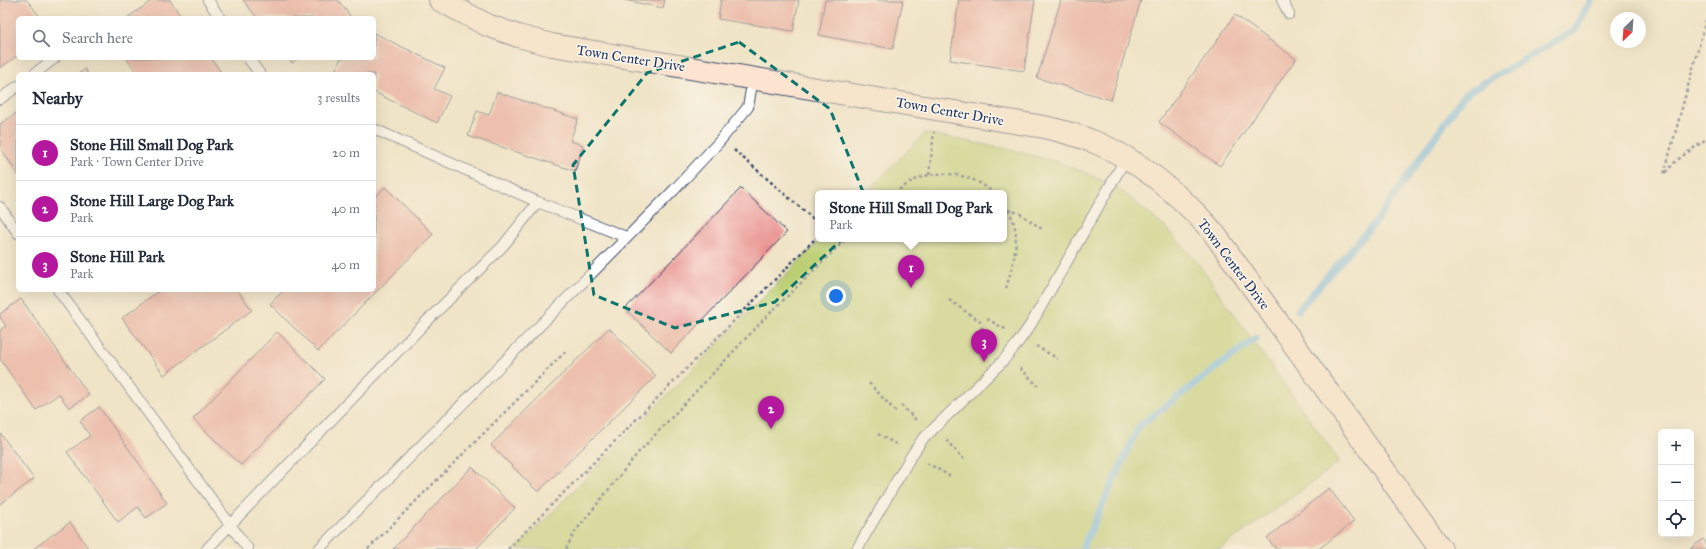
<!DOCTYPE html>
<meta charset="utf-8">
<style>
:root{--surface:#fff;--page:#f2f2f3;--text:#1f2937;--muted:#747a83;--line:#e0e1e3;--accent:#b5179e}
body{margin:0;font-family:"IM FELL Great Primer",serif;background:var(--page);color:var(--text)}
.controls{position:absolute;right:12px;bottom:12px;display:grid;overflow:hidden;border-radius:6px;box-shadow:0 4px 16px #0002}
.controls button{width:36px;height:36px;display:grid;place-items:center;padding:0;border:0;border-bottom:1px solid var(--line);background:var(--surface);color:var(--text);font:20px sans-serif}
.compass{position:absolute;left:1610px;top:12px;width:36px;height:36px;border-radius:50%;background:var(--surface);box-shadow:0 4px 16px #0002;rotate:205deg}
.you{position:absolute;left:836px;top:296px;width:14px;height:14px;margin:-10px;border:3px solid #fff;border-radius:50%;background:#1a73e8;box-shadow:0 0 0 6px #1a73e833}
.badge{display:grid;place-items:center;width:26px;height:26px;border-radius:50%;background:var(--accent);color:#fff;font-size:13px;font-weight:700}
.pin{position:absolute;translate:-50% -33px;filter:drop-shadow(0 1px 2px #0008)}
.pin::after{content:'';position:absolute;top:21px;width:14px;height:12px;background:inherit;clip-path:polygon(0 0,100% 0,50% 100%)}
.popup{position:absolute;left:815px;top:190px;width:192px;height:52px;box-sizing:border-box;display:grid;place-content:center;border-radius:6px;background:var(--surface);filter:drop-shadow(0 1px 3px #0005);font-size:13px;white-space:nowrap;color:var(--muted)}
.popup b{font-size:15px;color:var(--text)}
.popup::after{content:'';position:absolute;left:50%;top:100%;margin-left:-8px;border:8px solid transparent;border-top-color:var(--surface)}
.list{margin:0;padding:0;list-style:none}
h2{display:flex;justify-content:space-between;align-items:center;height:52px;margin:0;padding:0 16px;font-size:17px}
h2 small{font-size:13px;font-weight:400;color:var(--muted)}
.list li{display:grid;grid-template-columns:26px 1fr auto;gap:12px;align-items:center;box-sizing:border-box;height:56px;padding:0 16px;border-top:1px solid var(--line)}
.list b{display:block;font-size:15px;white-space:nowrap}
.list p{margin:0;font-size:13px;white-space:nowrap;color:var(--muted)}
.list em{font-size:13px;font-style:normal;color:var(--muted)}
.icon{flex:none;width:22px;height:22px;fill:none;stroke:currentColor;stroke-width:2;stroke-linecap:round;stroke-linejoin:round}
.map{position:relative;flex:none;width:1706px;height:549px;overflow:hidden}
.search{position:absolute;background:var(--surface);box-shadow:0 4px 16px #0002;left:16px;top:16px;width:360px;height:44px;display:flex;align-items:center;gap:10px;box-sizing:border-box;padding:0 14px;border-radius:6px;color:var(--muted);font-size:15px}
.panel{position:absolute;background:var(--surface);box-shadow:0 4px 16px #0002;left:16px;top:72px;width:360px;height:220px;border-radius:6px}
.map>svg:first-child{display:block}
</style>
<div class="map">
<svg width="1706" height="549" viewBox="0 0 1706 549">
<rect width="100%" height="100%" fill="#fbf7ec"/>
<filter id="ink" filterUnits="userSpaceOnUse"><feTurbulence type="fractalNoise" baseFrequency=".025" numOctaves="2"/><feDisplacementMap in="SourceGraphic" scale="8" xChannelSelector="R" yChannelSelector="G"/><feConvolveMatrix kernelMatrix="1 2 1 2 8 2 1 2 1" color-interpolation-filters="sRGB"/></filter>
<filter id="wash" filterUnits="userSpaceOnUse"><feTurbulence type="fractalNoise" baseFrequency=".012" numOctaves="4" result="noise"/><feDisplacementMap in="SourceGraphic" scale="16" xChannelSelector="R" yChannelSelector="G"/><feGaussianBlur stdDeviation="0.9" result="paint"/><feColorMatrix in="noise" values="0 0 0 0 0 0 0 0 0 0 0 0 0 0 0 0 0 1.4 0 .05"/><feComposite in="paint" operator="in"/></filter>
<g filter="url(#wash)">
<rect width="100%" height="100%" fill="#f0e4c7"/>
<path fill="#bbcf72" stroke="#6b7f68" d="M 925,133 L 1007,149 L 1051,160 L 1088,174 L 1119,189 L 1166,228 L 1197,262 L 1340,462 L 1220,549 L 516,549 L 821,239 L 1004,239 L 1004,193 L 866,193 Z"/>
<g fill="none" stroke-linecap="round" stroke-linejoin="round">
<path stroke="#72baea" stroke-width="7" d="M 1298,310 L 1378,219 L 1465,94 L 1575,30 L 1591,0
M 1082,549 L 1139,426 L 1256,338"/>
</g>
<g id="blocks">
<path fill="#e9928f" d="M 0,0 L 27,0 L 41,18 L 18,18 L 18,55 L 0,68 Z
M 153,0 L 170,0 L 182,18 L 127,18 Z
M 243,0 L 338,0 L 351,17 L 350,18 L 257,18 Z
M 624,0 L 665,0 L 663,8 Z
M 721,0 L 799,0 L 793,31 L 718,19 Z
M 825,0 L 903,0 L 893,49 L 819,35 Z
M 959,0 L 1035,0 L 1024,71 L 950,60 Z
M 1061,0 L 1141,0 L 1111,100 L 1037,78 Z
M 1235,15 L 1296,59 L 1220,166 L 1159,122 Z
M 374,33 L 445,68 L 434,89 L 450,96 L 437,123 L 374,92 L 374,74 L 337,74 L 334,73 L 341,58 L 374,58 Z
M 126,58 L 211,58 L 222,74 L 138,74 Z
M 288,58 L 298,58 L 292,63 Z
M 85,69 L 88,74 L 78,74 Z
M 497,92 L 578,119 L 570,141 L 583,145 L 575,171 L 468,136 L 477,111 L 489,115 Z
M 18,112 L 18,175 L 0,147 L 0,124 Z
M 385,187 L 433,234 L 318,351 L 270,304 L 284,290 L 374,290 L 374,198 Z
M 741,188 L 787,232 L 671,353 L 625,309 Z
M 160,290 L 237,290 L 252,310 L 164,375 L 122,318 Z
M 21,299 L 89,395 L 69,408 L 59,394 L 36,410 L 0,359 L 0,330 L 6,326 L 0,317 L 0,314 Z
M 609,328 L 656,376 L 538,492 L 491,445 Z
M 277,332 L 325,379 L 241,465 L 193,419 Z
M 99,407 L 167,503 L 146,518 L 138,507 L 118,522 L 67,452 L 90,436 L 80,421 Z
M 0,433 L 34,479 L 0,504 Z
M 472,467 L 515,508 L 476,549 L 393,549 Z
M 1329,488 L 1354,521 L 1319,549 L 1276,549 L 1267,538 Z
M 70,522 L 89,549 L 33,549 Z
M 1703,539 L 1706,543 L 1706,549 L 1690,549 Z"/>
</g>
</g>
<g filter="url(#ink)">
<use href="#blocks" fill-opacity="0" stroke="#3b4a6e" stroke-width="1"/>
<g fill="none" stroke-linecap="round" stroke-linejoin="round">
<defs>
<path id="lane" d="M 208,0 L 220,18
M 1282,0 L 1289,14
M 248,58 L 260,74
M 34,74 L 55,58
M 0,99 L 18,86
M 374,129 L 538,202 L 626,237
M 0,207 L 18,233
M 58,290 L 248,549
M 207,549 L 426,322 L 502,247 L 538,202
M 319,549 L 674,190 L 719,142 L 748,107 L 753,78
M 857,549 L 910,458 L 922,440 L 1002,362 L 1017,344 L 1031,324 L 1126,158"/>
<path id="secondary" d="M 440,0 L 487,25 L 518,36 L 552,45 L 1044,127 C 1062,131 1080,136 1097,143 C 1142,162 1181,196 1213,232 L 1441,549"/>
</defs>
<use href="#lane" stroke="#3b4a6e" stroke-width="12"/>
<use href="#secondary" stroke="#3b4a6e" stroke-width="24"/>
<path stroke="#3b4a6e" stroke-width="2.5" stroke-dasharray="3 3" stroke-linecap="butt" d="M 1706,20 L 1664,174 L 1676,161 L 1706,139
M 734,150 L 818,223
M 929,175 L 934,132
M 894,193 C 905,186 916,177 930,175 C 951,171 977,177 993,193
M 1004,205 C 1025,229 1013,262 1006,289
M 1008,210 L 1019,213 L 1042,229
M 949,300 L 984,324
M 987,319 L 1007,330
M 981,327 L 996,342
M 1036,346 L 1058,359
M 1020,368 L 1038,386
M 869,383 L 896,412
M 901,405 L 917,421
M 878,434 L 899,446
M 946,440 L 964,459
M 927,463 L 950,476
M 368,549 L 566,351
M 508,549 L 818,236
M 566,549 L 574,533 L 637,454 L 765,318 L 846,239"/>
<use href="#lane" stroke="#fff" stroke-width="10"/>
<use href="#secondary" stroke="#fde4d1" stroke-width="22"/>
</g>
</g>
<path d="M0 0H1706V549H0ZM 739,42 L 830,109 L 871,212 L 775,302 L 675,328 L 594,295 L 573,165 L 647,73 Z" fill="#f0e4c7" fill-opacity=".55" fill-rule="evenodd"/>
<path fill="none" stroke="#0f766e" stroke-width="3" stroke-dasharray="8 5" stroke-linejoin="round" d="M 739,42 L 830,109 L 871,212 L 775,302 L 675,328 L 594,295 L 573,165 L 647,73 Z"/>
<g text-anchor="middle" stroke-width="3" stroke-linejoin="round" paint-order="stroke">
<g font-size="14" fill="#1b2f5e" stroke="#fbf7ec">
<text transform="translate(631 58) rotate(9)" y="5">Town Center Drive</text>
<text transform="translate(950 111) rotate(10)" y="5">Town Center Drive</text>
<text transform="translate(1234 264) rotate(53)" y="5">Town Center Drive</text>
</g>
</g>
</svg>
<div class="controls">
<button>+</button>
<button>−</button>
<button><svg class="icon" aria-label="locate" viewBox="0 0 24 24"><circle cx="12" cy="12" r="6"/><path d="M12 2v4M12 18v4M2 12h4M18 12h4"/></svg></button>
</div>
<svg class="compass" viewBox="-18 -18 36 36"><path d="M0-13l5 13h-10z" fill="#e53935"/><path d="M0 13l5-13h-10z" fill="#747a83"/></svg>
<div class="you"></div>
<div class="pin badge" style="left:911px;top:288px">1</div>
<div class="popup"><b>Stone Hill Small Dog Park</b>Park</div>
<div class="pin badge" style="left:771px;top:429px">2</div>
<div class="pin badge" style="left:984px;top:362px">3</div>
<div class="search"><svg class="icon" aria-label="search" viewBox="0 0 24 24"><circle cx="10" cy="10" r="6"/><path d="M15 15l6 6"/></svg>Search here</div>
<section class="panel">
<h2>Nearby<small>3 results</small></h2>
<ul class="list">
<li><span class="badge">1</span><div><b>Stone Hill Small Dog Park</b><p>Park · Town Center Drive</p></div><em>20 m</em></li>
<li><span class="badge">2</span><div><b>Stone Hill Large Dog Park</b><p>Park</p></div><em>40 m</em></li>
<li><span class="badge">3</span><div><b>Stone Hill Park</b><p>Park</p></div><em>40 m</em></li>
</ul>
</section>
</div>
